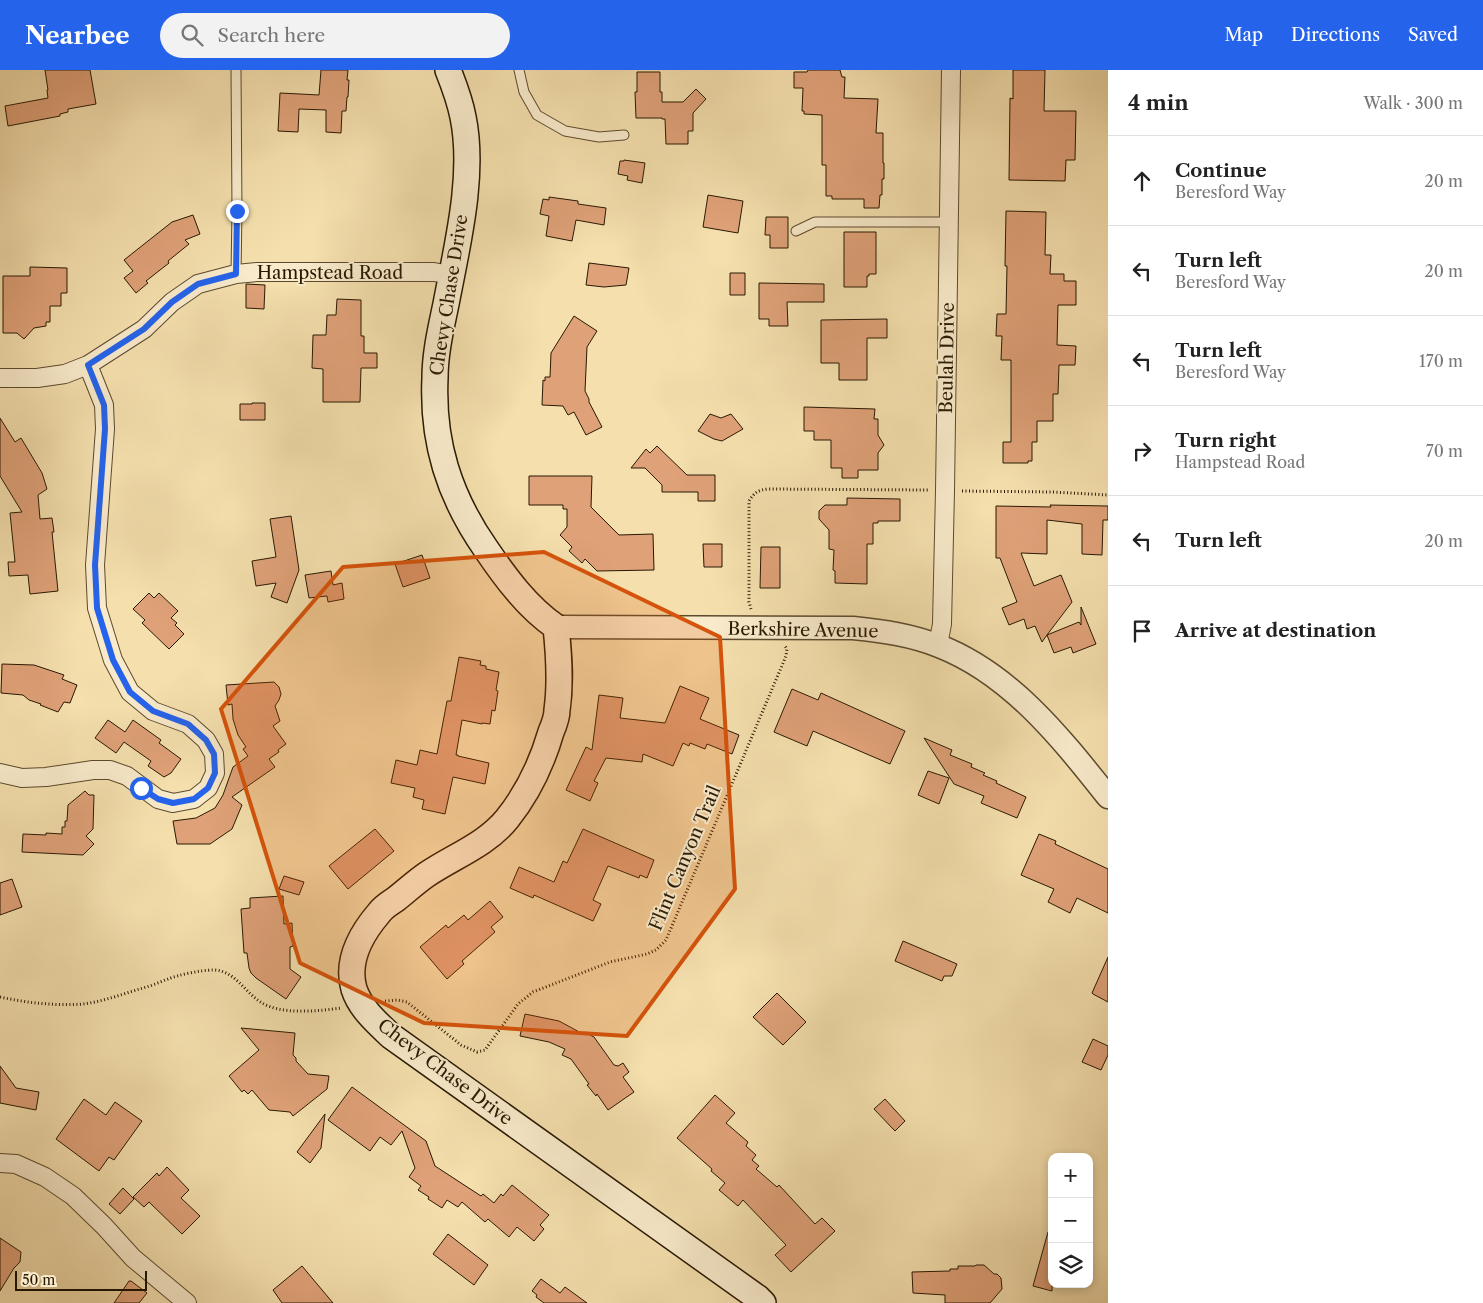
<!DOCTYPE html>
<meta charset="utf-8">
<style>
:root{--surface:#fff;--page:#f2f2f2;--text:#222;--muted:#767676;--line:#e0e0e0;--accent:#2563eb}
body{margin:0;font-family:"Libre Caslon Text",serif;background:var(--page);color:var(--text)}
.controls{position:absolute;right:15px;bottom:15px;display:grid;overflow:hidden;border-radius:10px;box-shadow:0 2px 8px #0003}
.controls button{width:45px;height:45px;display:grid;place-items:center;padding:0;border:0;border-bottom:1px solid var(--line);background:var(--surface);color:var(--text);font:25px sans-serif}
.scale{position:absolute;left:15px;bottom:12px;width:132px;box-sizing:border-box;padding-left:5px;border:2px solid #291903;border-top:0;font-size:14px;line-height:18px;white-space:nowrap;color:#291903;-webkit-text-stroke:4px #f8eaca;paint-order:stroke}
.stop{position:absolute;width:15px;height:15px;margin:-11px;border:4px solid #2563eb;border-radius:50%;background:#fff}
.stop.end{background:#2563eb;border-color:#fff;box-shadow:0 1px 5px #0008}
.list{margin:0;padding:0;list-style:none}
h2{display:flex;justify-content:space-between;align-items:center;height:65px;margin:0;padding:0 20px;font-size:21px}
h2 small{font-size:16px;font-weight:400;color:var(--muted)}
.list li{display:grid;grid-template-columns:32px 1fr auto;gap:15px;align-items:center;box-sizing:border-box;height:90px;padding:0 20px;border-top:1px solid var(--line)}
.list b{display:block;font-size:19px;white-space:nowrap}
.list p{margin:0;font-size:16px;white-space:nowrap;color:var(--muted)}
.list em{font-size:16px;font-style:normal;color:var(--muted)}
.icon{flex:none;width:28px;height:28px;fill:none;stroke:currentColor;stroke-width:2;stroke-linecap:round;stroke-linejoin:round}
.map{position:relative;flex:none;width:1108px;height:1233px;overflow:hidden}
header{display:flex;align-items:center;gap:30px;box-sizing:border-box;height:70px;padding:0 25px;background:var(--accent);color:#fff}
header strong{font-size:24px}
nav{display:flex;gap:28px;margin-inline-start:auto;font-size:18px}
.search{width:350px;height:45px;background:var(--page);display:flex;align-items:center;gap:12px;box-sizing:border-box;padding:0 18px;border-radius:28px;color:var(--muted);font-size:19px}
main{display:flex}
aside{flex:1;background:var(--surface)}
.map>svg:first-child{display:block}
</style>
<header>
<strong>Nearbee</strong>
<div class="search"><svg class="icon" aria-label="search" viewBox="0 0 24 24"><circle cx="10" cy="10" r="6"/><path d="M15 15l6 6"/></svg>Search here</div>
<nav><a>Map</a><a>Directions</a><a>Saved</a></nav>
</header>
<main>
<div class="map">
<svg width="1108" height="1233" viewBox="0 0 1108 1233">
<rect width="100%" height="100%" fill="#f4dfad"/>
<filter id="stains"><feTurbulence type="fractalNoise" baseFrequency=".004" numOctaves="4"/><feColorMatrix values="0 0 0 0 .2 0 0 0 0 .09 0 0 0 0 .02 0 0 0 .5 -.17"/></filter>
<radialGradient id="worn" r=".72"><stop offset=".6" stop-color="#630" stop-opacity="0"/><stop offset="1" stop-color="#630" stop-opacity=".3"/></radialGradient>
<path fill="#dfa178" stroke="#291903" d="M 45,0 L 90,0 L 96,34 L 68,39 L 68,42 L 60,44 L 60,46 L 8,56 L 5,36 L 48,28 L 47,20 L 48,20 Z
M 321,0 L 348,0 L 347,10 L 349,10 L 348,27 L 347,27 L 346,41 L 342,41 L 341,63 L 326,62 L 326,40 L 299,39 L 298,62 L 278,61 L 280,23 L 319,25 Z
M 808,0 L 840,0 L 842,7 L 845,7 L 844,28 L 878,29 L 876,63 L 883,63 L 883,93 L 884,93 L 884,109 L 882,109 L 882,125 L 880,125 L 879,138 L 864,138 L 864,129 L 832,129 L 832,126 L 826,126 L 826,95 L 822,95 L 822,45 L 804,44 L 804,41 L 802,41 L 803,18 L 794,18 L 794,2 L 807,2 Z
M 1013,0 L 1045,0 L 1044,41 L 1076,41 L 1075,90 L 1066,90 L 1065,111 L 1009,110 L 1010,28 L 1013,29 Z
M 637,2 L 660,2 L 660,22 L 662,22 L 662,32 L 683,32 L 696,19 L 706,29 L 693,43 L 693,61 L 688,61 L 688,74 L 666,74 L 665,49 L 662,49 L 662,48 L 636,48 L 635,22 L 637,22 Z
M 624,90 L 645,93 L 642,113 L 627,110 L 628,106 L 618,104 L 620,91 L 624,91 Z
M 708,125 L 743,131 L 738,163 L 703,157 Z
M 549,127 L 578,131 L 578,134 L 606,138 L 604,155 L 576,150 L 572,171 L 546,166 L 549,146 L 540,144 L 543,129 L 549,130 Z
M 1006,141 L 1046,142 L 1045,185 L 1051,185 L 1050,204 L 1064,204 L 1064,211 L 1076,211 L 1076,235 L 1058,235 L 1057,275 L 1076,276 L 1075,295 L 1059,295 L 1058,324 L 1053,324 L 1053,351 L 1037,351 L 1037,372 L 1032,372 L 1032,391 L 1028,391 L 1028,393 L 1003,393 L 1003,372 L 1011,372 L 1011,290 L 1001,290 L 1002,266 L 996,266 L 997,244 L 1006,244 L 1007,196 L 1005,196 Z
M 193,145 L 200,164 L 185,170 L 189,174 L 168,191 L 169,193 L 146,211 L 148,213 L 136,223 L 124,208 L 133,201 L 124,190 L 172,152 Z
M 766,147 L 788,147 L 788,178 L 770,178 L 770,165 L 765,165 Z
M 844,162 L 876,162 L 876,204 L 869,204 L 869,206 L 867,206 L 867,217 L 844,217 Z
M 589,193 L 629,198 L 626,215 L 604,217 L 586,215 Z
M 30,197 L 67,198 L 67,223 L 61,223 L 61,236 L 50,236 L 50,252 L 46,252 L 46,256 L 34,258 L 24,269 L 17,263 L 3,263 L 3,206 L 30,206 Z
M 730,203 L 745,203 L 745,225 L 730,225 Z
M 759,213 L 824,214 L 824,232 L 787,232 L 788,256 L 769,256 L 769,249 L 759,249 Z
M 246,214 L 265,215 L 264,239 L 246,238 Z
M 337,229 L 361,230 L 361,266 L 364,266 L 364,283 L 377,283 L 377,298 L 361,298 L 360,332 L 323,332 L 323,299 L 312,298 L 313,265 L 326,265 L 327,245 L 336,245 Z
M 574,246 L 597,261 L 587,277 L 585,321 L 589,329 L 589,332 L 602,357 L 586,365 L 574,342 L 568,345 L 563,336 L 542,335 L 543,310 L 545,311 L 545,307 L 550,307 L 551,283 Z
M 887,249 L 887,268 L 867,268 L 867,310 L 839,310 L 839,293 L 821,293 L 821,250 Z
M 252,333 L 265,333 L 265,350 L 240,350 L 240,334 L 252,334 Z
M 804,337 L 875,339 L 874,349 L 878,349 L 878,365 L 884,375 L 878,383 L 878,400 L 858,400 L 858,408 L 842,408 L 842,398 L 831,398 L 831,370 L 814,370 L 814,361 L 804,361 Z
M 710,344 L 721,348 L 731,344 L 743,359 L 722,371 L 714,369 L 698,361 Z
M 0,348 L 15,372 L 21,368 L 42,403 L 47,419 L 38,425 L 40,449 L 52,448 L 54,462 L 52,462 L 58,521 L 30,524 L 28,505 L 9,506 L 8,492 L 15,492 L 10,443 L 22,442 L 0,406 Z
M 657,376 L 687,405 L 715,405 L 715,431 L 698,431 L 698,422 L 662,422 L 662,415 L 645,398 L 631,398 L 646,379 L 650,383 Z
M 529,406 L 592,406 L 591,437 L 619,465 L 653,464 L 654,500 L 597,501 L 585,489 L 582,493 L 569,481 L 572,477 L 560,465 L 567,457 L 567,439 L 563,439 L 563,435 L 529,435 Z
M 847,428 L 900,429 L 900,451 L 878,451 L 878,453 L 873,453 L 873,474 L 867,474 L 867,514 L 835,513 L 835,501 L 833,500 L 834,480 L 829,479 L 829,460 L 819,449 L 819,441 L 825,435 L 847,435 Z
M 1050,435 L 1108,436 L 1108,450 L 1103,450 L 1102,485 L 1082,484 L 1082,454 L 1047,450 L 1047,484 L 1021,483 L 1034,516 L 1061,505 L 1072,532 L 1047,565 L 1079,552 L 1081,555 L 1081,537 L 1096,574 L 1073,583 L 1071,577 L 1054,583 L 1047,565 L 1042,572 L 1035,556 L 1027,559 L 1024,549 L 1009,555 L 1002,538 L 1017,532 L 1000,488 L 996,488 L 996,436 L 1051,437 Z
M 291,446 L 299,500 L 287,533 L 271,527 L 276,513 L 256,516 L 252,491 L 276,487 L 270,449 Z
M 703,474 L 722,474 L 722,497 L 704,497 Z
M 761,477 L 780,477 L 780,518 L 760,518 Z
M 422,485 L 430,508 L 403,517 L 395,494 Z
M 331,501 L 333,515 L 342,513 L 344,529 L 328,532 L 327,526 L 309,528 L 305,505 Z
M 149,523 L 154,528 L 159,523 L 178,541 L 171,548 L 177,553 L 175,555 L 184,564 L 169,579 L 142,553 L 145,550 L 133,539 Z
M 459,587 L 481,591 L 480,595 L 486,596 L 486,599 L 499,602 L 496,620 L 498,621 L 495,641 L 492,640 L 490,654 L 482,653 L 482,654 L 462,650 L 456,685 L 458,685 L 458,686 L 489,693 L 485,714 L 453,707 L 445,744 L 422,739 L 424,730 L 413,727 L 415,718 L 391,713 L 396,690 L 417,695 L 420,680 L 437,684 L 447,631 L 451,631 Z
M 2,594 L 34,595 L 64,605 L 62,609 L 77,615 L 70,633 L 64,632 L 58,642 L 40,635 L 41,634 L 29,630 L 23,625 L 1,623 Z
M 274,612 L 279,617 L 281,624 L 279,630 L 275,636 L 280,651 L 273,656 L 286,674 L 278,680 L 279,682 L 269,689 L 275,697 L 232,727 L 242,735 L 232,759 L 210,774 L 177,774 L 173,751 L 196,748 L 215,738 L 223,725 L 233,697 L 248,686 L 243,679 L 246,677 L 238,665 L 233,649 L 232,634 L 228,635 L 226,615 Z
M 680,616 L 709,628 L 700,649 L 739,665 L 732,684 L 707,674 L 705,679 L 690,673 L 689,676 L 683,673 L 673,696 L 643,684 L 642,692 L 606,688 L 594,711 L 598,713 L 590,731 L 566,720 L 586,677 L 592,680 L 599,625 L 623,628 L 620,648 L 665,653 Z
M 792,619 L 818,630 L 821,623 L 905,661 L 890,694 L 813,661 L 807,676 L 774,662 Z
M 108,650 L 125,662 L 133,650 L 161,670 L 159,673 L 181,689 L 171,703 L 164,707 L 148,696 L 151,691 L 124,672 L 116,683 L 95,668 Z
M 924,668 L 952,680 L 950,685 L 972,694 L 971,697 L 985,703 L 983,705 L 997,711 L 996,713 L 1026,727 L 1017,748 L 981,733 L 984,726 L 954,714 Z
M 928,701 L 949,708 L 939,734 L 918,725 Z
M 85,721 L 89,725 L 94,725 L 93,759 L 86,766 L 94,774 L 83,785 L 22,782 L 23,764 L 46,765 L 46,763 L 62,764 L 62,757 L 65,757 L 65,751 L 67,751 L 68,735 Z
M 375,759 L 394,781 L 348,819 L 329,796 Z
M 583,759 L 654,790 L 647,808 L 640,805 L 639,808 L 608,796 L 593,830 L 601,834 L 593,851 L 534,825 L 533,828 L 510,818 L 519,797 L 554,812 L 563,791 L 567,793 Z
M 1039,764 L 1056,771 L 1055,774 L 1108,799 L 1108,843 L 1077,828 L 1070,843 L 1048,832 L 1054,819 L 1021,805 Z
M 284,806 L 304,812 L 299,825 L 279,819 Z
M 12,809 L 22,837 L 0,845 L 0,813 Z
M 283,826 L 284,854 L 292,853 L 293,876 L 290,877 L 290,899 L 301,907 L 286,929 L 256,908 L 251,903 L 249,898 L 247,883 L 244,883 L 241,839 L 250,838 L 250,828 Z
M 490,831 L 503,847 L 491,857 L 495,862 L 462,891 L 464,894 L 447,909 L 420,877 L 446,855 L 448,858 L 464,845 L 468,850 Z
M 903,871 L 957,894 L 952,906 L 944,906 L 942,911 L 895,891 Z
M 1108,887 L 1108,932 L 1093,924 L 1092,923 Z
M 777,923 L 806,952 L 783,975 L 753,947 Z
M 525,944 L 559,951 L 583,964 L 584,962 L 594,967 L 614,995 L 618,996 L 623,993 L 629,1002 L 623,1007 L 634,1022 L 608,1040 L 597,1024 L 596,1026 L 587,1015 L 589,1014 L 571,989 L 562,985 L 565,979 L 549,972 L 520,966 Z
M 241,958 L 295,963 L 293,985 L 296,988 L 296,991 L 308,1004 L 329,1006 L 327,1019 L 293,1046 L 290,1042 L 269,1040 L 252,1020 L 248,1024 L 244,1020 L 242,1022 L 229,1006 L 259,980 Z
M 1093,969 L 1108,976 L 1108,985 L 1101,1000 L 1082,992 Z
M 0,996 L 16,1018 L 39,1022 L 36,1040 L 0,1033 Z
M 352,1017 L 426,1071 L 435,1096 L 481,1126 L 483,1124 L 494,1133 L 501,1124 L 503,1126 L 512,1115 L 549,1145 L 540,1155 L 544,1159 L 534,1171 L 517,1157 L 509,1167 L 488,1149 L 485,1152 L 462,1132 L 458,1137 L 447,1130 L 442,1138 L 428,1129 L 429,1127 L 418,1120 L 421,1116 L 409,1107 L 415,1098 L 402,1061 L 391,1075 L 380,1067 L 370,1081 L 328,1050 Z
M 715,1025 L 735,1043 L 726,1053 L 748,1072 L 746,1076 L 756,1085 L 752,1090 L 759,1096 L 756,1099 L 777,1117 L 779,1115 L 815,1154 L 822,1148 L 835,1161 L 791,1202 L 775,1185 L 786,1175 L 743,1130 L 738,1136 L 719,1120 L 725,1113 L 711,1101 L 712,1099 L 677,1068 Z
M 84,1029 L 106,1045 L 115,1032 L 142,1051 L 114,1090 L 109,1087 L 99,1101 L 56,1069 Z
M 885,1029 L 905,1051 L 895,1061 L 874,1039 Z
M 325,1044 L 321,1078 L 310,1093 L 297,1082 Z
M 167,1097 L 189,1120 L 181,1128 L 200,1146 L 182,1164 L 149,1132 L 144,1137 L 133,1127 L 157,1103 L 159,1106 Z
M 123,1118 L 134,1129 L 120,1144 L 109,1134 Z
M 1048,1162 L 1052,1163 L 1052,1221 L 1033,1216 Z
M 448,1164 L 488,1195 L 474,1215 L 433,1184 Z
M 0,1168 L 21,1182 L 20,1192 L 14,1198 L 0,1221 Z
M 976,1195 L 984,1195 L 994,1204 L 997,1204 L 1001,1208 L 1002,1219 L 990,1233 L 945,1233 L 945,1225 L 913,1223 L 912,1202 L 950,1201 L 950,1199 L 958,1199 L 958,1196 L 975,1196 Z
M 302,1196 L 333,1233 L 282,1233 L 273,1220 Z
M 541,1209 L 560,1223 L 565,1217 L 587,1233 L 544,1233 L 536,1227 L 537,1225 L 532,1221 Z
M 129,1211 L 131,1211 L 147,1223 L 139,1233 L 114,1233 Z"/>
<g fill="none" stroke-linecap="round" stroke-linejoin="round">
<defs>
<path id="service" d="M 519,0 L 524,22 L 537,45 L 565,61 L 599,67 L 624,65
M 796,161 L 815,152 L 948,152
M 236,204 L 237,141 L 236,0"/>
<path id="minor" d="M 0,308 L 37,308 L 65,304 L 88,295 L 144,259 L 172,232 L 198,214 L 236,204 L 257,202 L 434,202 L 451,205
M 938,575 L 942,554 L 945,421 L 951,0
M 0,703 L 22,708 L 46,707 L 93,700 L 110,700 L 127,706 L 158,729 L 173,733 L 194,729 L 208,718 L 215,703 L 214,684 L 206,670 L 188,654 L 153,641 L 130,622 L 113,590 L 97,538 L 95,495 L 105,359 L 104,335 L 88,295
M 0,1093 L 16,1094 L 45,1107 L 73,1126 L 104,1156 L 133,1188 L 187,1233"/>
<path id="tertiary" d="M 556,557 L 853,558 C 883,561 911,565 939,576 C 1011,604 1061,668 1108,727"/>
<path id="secondary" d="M 448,0 C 454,15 460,31 463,47 C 475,105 457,176 446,234 C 441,258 435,283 435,308 C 432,372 449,426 486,479 C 505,507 527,537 556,557 C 559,585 561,612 557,640 C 557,648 554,655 551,662 C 542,693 527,724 507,749 C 486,775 452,787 426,805 C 416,812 406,821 396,829 C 390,833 383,837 379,843 C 361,864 346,891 354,919 C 360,938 377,953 391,966 L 758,1228 L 763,1233"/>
</defs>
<use href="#service" stroke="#5c4a2e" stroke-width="11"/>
<use href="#minor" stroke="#5c4a2e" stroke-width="20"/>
<use href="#tertiary" stroke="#5c4a2e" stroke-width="25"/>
<use href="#secondary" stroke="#291903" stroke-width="28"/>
<path stroke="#291903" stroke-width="3" stroke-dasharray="1 2.5" stroke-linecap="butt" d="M 962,421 L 1052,422 L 1108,425
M 751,539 L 749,532 L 749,431 C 754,423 758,420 768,419 L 929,420
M 0,927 C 28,933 55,936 83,934 C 106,931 128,922 150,916 C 156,914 162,911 168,909 C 178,905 201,900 213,900 C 235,900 245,923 262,933 C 282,945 319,941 341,938
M 385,931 L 398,930 L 407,932 L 461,975 L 477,982 L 485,980 L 518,934 L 533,922 L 610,892 L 647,884 L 656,880 L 666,870 L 786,586 L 787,579 L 785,576"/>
<use href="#service" stroke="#f8eaca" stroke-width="9"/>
<use href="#minor" stroke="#f8eaca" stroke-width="18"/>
<use href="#tertiary" stroke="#f8eaca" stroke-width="22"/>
<use href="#secondary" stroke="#f8eaca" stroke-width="25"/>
</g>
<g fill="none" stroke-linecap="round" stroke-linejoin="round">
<path stroke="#2563eb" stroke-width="6" d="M 141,718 L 158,729 L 173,733 L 194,729 L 208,718 L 215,703 L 214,684 L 206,670 L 188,654 L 153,641 L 130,622 L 113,590 L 97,538 L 95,495 L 105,359 L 104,335 L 88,295 L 144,259 L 172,232 L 198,214 L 236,204 L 237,141"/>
</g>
<path fill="#d5530b" fill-opacity="0.2" stroke="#d5530b" stroke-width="4" stroke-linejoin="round" d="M 544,482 L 720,567 L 735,819 L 627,966 L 424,953 L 300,893 L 221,639 L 343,497 Z"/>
<g text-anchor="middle" stroke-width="4" stroke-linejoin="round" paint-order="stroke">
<g font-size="18" fill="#291903" stroke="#f8eaca">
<text x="330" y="209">Hampstead Road</text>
<text transform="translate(449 225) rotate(-81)" y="6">Chevy Chase Drive</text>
<text transform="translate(947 288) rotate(-89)" y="6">Beulah Drive</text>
<text transform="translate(803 560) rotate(1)" y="6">Berkshire Avenue</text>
<text transform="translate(685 788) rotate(-67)" y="6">Flint Canyon Trail</text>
<text transform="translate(445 1002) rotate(37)" y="6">Chevy Chase Drive</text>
</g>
</g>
<rect width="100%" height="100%" filter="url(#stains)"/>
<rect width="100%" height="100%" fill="url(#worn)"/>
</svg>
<div class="controls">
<button>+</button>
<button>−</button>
<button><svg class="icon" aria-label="layers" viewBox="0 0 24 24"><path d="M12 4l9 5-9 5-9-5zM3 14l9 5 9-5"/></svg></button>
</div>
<div class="scale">50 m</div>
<div class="stop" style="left:141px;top:718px"></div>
<div class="stop end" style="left:237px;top:141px"></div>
</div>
<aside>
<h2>4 min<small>Walk · 300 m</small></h2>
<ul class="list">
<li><svg class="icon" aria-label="ahead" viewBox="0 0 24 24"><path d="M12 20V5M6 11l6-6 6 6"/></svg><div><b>Continue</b><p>Beresford Way</p></div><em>20 m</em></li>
<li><svg class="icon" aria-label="left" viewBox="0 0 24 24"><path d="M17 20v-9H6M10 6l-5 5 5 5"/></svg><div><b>Turn left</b><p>Beresford Way</p></div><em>20 m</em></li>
<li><svg class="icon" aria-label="left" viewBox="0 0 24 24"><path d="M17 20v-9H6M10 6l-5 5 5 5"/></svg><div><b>Turn left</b><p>Beresford Way</p></div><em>170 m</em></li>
<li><svg class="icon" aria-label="right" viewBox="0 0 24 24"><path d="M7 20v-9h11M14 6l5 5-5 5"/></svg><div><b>Turn right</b><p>Hampstead Road</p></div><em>70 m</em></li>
<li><svg class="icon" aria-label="left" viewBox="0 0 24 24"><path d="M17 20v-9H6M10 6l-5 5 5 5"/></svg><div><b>Turn left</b></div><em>20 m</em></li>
<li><svg class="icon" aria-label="arrive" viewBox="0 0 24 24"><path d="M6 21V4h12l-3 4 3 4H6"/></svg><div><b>Arrive at destination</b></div></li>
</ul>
</aside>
</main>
